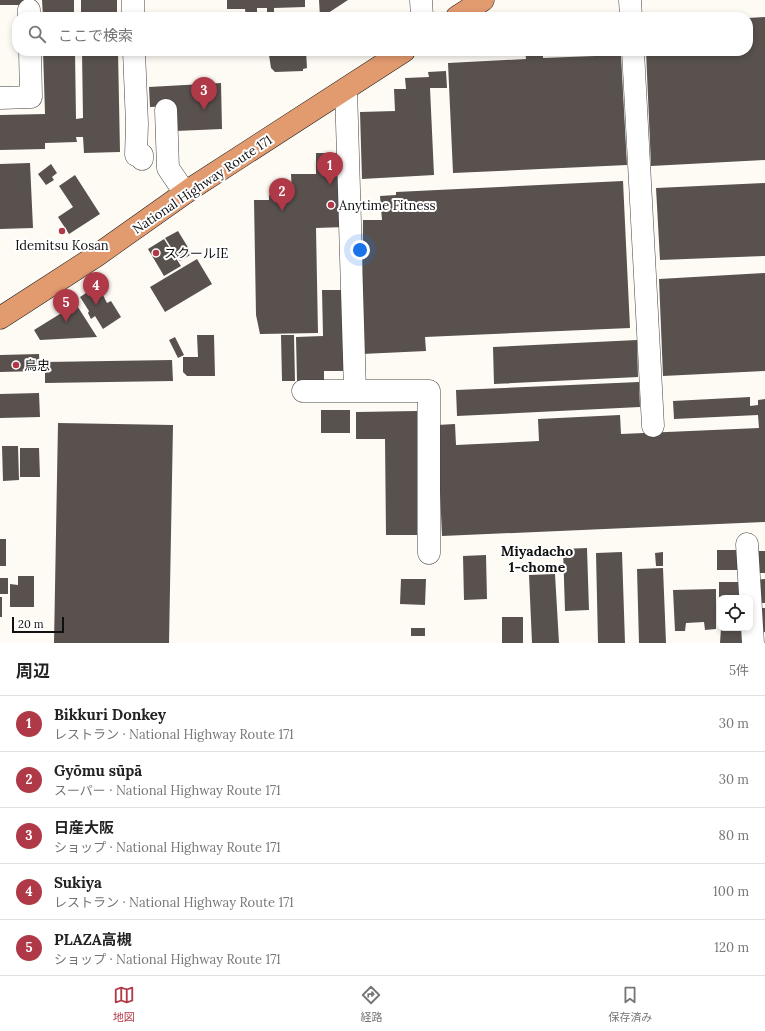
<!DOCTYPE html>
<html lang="ja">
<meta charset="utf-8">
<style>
:root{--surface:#fff;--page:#f6f6f6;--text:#222;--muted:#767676;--line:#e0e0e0;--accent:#b03948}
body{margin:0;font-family:Lora,"Noto Sans JP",serif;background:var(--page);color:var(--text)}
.controls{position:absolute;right:12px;bottom:12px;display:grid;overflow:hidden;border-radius:8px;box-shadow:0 2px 6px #0003}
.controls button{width:36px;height:36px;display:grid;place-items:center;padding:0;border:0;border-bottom:1px solid var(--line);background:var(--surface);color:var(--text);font:20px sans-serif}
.scale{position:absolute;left:12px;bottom:10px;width:52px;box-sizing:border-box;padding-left:4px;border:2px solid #101010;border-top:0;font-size:11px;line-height:14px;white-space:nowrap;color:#101010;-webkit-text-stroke:3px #fff;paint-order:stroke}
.you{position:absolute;left:360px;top:250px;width:14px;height:14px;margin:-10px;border:3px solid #fff;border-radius:50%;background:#1a73e8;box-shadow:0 0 0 6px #1a73e833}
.badge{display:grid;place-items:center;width:26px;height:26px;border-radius:50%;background:var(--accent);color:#fff;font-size:13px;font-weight:700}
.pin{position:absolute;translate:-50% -33px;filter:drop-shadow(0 1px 2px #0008)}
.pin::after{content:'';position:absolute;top:21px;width:14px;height:12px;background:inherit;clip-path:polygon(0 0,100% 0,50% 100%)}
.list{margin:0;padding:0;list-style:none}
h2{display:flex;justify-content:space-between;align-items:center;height:52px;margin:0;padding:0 16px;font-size:17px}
h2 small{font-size:13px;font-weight:400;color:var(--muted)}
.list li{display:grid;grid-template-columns:26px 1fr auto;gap:12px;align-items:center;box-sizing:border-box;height:56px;padding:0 16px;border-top:1px solid var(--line)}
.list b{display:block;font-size:15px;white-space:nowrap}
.list p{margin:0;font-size:13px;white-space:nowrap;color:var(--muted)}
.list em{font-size:13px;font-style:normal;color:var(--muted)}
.icon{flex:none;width:22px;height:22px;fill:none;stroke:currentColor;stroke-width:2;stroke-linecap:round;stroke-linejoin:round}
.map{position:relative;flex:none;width:765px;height:643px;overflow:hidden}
.search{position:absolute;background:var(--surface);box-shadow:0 2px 6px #0003;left:12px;right:12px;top:12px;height:44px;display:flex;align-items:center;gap:10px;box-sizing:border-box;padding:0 14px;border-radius:16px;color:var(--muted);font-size:15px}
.sheet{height:332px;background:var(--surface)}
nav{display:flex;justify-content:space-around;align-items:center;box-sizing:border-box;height:56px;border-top:1px solid var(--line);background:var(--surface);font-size:11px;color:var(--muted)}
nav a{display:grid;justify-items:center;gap:2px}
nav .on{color:var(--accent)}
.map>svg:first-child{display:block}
</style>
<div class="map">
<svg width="765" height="643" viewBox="0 0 765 643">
<rect width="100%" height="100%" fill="#fefbf5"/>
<path fill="#58514e" d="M 0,0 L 31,0 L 31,1 L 22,2 L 22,5 L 0,5 Z
M 42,0 L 74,0 L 74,17 L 43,17 Z
M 81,0 L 117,0 L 117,17 L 81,17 Z
M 227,0 L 305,0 L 305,7 L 274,8 L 274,13 L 283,13 L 283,17 L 267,17 L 267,8 L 257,8 L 257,17 L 246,17 L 245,9 L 227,9 Z
M 319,0 L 348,0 L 322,17 L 320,17 Z
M 765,17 L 765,160 L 651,166 L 646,51 L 748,51 L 748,18 Z
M 43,51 L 75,51 L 76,119 L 83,118 L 82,51 L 118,51 L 120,152 L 84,153 L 83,137 L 76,137 L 77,142 L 45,143 L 45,149 L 0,150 L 0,115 L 45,114 Z
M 258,51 L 306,51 L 307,68 L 303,69 L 303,71 L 275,72 L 271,68 L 269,55 L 258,56 Z
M 525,51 L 543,51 L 543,58 L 621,55 L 627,165 L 453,173 L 448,63 L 526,59 Z
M 446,71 L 447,88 L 430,88 L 434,175 L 362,179 L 360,112 L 395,111 L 394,89 L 406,89 L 405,78 L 429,77 L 428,72 Z
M 221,83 L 222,129 L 176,131 L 175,106 L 150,107 L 149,87 Z
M 316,153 L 344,153 L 345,227 L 316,228 L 318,333 L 260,334 L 256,315 L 254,200 L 269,200 L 269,195 L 292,195 L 291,174 L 316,174 Z
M 30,163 L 33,228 L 0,229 L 0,164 Z
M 51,164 L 57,173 L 52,177 L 54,180 L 46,185 L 38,174 Z
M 75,175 L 100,214 L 69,234 L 58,217 L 73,207 L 59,186 Z
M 623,181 L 630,328 L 425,337 L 426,351 L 362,354 L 363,220 L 382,220 L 380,196 L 396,195 L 396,192 Z
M 765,183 L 765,256 L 660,260 L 656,188 Z
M 178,231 L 192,254 L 180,261 L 165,238 Z
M 164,239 L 181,266 L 164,276 L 148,249 Z
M 197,259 L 212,284 L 165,312 L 150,287 Z
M 765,273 L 765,371 L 663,376 L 659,279 Z
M 98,285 L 107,303 L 111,301 L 121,317 L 103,329 L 95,316 L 91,319 L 88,313 L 89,311 L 80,297 Z
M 322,290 L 347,290 L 348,371 L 324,371 L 324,381 L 297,381 L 296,337 L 323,336 Z
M 76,304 L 97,337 L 40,340 L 34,330 Z
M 197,335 L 214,335 L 215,376 L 187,376 L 183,372 L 183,357 L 198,357 Z
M 281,335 L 294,335 L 295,381 L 282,381 Z
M 175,337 L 184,355 L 178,358 L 169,340 Z
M 637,340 L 638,377 L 494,384 L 493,347 Z
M 39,354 L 40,371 L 0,372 L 0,355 Z
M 172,360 L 173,381 L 45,383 L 45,362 Z
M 639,382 L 640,407 L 457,416 L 456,390 Z
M 39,393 L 40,417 L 0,418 L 0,394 Z
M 750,397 L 750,406 L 758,405 L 758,400 L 765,399 L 765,522 L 442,536 L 437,425 L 455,424 L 456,445 L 539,441 L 538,419 L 620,415 L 621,434 L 759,428 L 758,415 L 674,419 L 673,401 Z
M 321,410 L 350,410 L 350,433 L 321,433 Z
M 417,411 L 417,535 L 386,535 L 385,439 L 356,439 L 356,412 Z
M 58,423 L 173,425 L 169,643 L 54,643 Z
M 2,446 L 18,446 L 19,480 L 3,481 Z
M 20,448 L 39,448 L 40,477 L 20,477 Z
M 0,539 L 6,539 L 6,566 L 0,566 Z
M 587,548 L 589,610 L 565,611 L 563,549 Z
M 717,550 L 739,550 L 739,570 L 717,570 Z
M 754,551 L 765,551 L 765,573 L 759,573 Z
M 622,552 L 625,643 L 598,643 L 596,553 Z
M 663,552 L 663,566 L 656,566 L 655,553 Z
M 486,555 L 487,599 L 464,600 L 463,556 Z
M 663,568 L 666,643 L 639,643 L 637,569 Z
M 555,574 L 559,643 L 532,643 L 529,575 Z
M 18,576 L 34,576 L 34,607 L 10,607 L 10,584 L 18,585 Z
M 0,578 L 8,578 L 8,594 L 0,594 Z
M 401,579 L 426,579 L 425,605 L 400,604 Z
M 765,579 L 765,603 L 756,603 L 755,580 Z
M 719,582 L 741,582 L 741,597 L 719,597 Z
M 716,589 L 716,629 L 705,630 L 704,622 L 686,623 L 685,631 L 675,631 L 673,590 Z
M 0,597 L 2,597 L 2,617 L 0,617 Z
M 756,608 L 765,608 L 765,632 L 757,633 Z
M 502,617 L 523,617 L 523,643 L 502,643 Z
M 411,628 L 425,628 L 425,636 L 411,636 Z
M 721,628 L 743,629 L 742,643 L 720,643 Z"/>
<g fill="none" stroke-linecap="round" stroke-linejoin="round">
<defs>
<path id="minor" d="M 133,0 L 133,17
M 421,0 L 422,17
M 630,0 L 631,17
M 29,10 L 29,17
M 134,51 L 137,124 L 136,155 L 142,155 L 142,159
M 633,51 L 653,426
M 346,89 L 355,391
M 0,98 L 31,97 L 30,51
M 166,110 L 168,168 L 185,193
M 303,391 L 429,391 L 429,553
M 747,544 L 753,643"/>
<path id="highway" d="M 457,17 L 483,0
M 0,318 L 96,256 L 192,188 L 404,51"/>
</defs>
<use href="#minor" stroke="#434343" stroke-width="23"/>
<use href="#highway" stroke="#212121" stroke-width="23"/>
<use href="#minor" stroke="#fff" stroke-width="22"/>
<use href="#highway" stroke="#e29a6f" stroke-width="22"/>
</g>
<g fill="#b03948" stroke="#fff" stroke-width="1.5">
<circle cx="331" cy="205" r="4"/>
<circle cx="62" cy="231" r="4"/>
<circle cx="156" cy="253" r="4"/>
<circle cx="16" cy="365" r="4"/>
</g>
<g text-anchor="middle" stroke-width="4" stroke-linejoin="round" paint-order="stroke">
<g font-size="13" fill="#101010" stroke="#fff">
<text transform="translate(202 184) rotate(-34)" y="5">National Highway Route 171</text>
</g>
<g font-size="13" fill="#101010" stroke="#fff" text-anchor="start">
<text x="339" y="210">Anytime Fitness</text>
<text x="62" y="250" text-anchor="middle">Idemitsu Kosan</text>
<text x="164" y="258">スクールIE</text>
<text x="24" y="370">鳥忠</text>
</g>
<g font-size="14" font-weight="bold" fill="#101010" stroke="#fff">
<text x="537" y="556">Miyadacho<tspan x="537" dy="16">1-chome</tspan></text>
</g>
</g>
</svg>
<div class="controls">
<button><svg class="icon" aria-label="locate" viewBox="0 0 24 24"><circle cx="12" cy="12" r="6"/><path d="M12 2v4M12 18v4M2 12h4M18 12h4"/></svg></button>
</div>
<div class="scale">20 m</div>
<div class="you"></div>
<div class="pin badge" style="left:330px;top:185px">1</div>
<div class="pin badge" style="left:282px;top:211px">2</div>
<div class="pin badge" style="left:204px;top:110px">3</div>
<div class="pin badge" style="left:96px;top:305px">4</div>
<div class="pin badge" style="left:66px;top:322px">5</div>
<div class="search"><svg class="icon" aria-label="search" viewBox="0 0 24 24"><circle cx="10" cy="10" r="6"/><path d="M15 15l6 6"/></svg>ここで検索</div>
</div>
<section class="sheet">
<h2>周辺<small>5件</small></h2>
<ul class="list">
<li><span class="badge">1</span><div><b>Bikkuri Donkey</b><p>レストラン · National Highway Route 171</p></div><em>30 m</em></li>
<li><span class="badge">2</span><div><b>Gyōmu sūpā</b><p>スーパー · National Highway Route 171</p></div><em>30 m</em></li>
<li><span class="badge">3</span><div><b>日産大阪</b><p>ショップ · National Highway Route 171</p></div><em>80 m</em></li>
<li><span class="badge">4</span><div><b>Sukiya</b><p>レストラン · National Highway Route 171</p></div><em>100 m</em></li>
<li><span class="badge">5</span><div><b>PLAZA高槻</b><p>ショップ · National Highway Route 171</p></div><em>120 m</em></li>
</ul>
</section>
<nav>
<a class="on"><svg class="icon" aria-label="map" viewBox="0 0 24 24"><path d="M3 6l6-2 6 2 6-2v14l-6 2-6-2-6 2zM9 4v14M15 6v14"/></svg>地図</a>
<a><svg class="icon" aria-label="directions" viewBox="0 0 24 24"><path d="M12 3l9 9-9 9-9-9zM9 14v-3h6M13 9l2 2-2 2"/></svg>経路</a>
<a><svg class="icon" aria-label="saved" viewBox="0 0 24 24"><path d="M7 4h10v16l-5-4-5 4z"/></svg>保存済み</a>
</nav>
